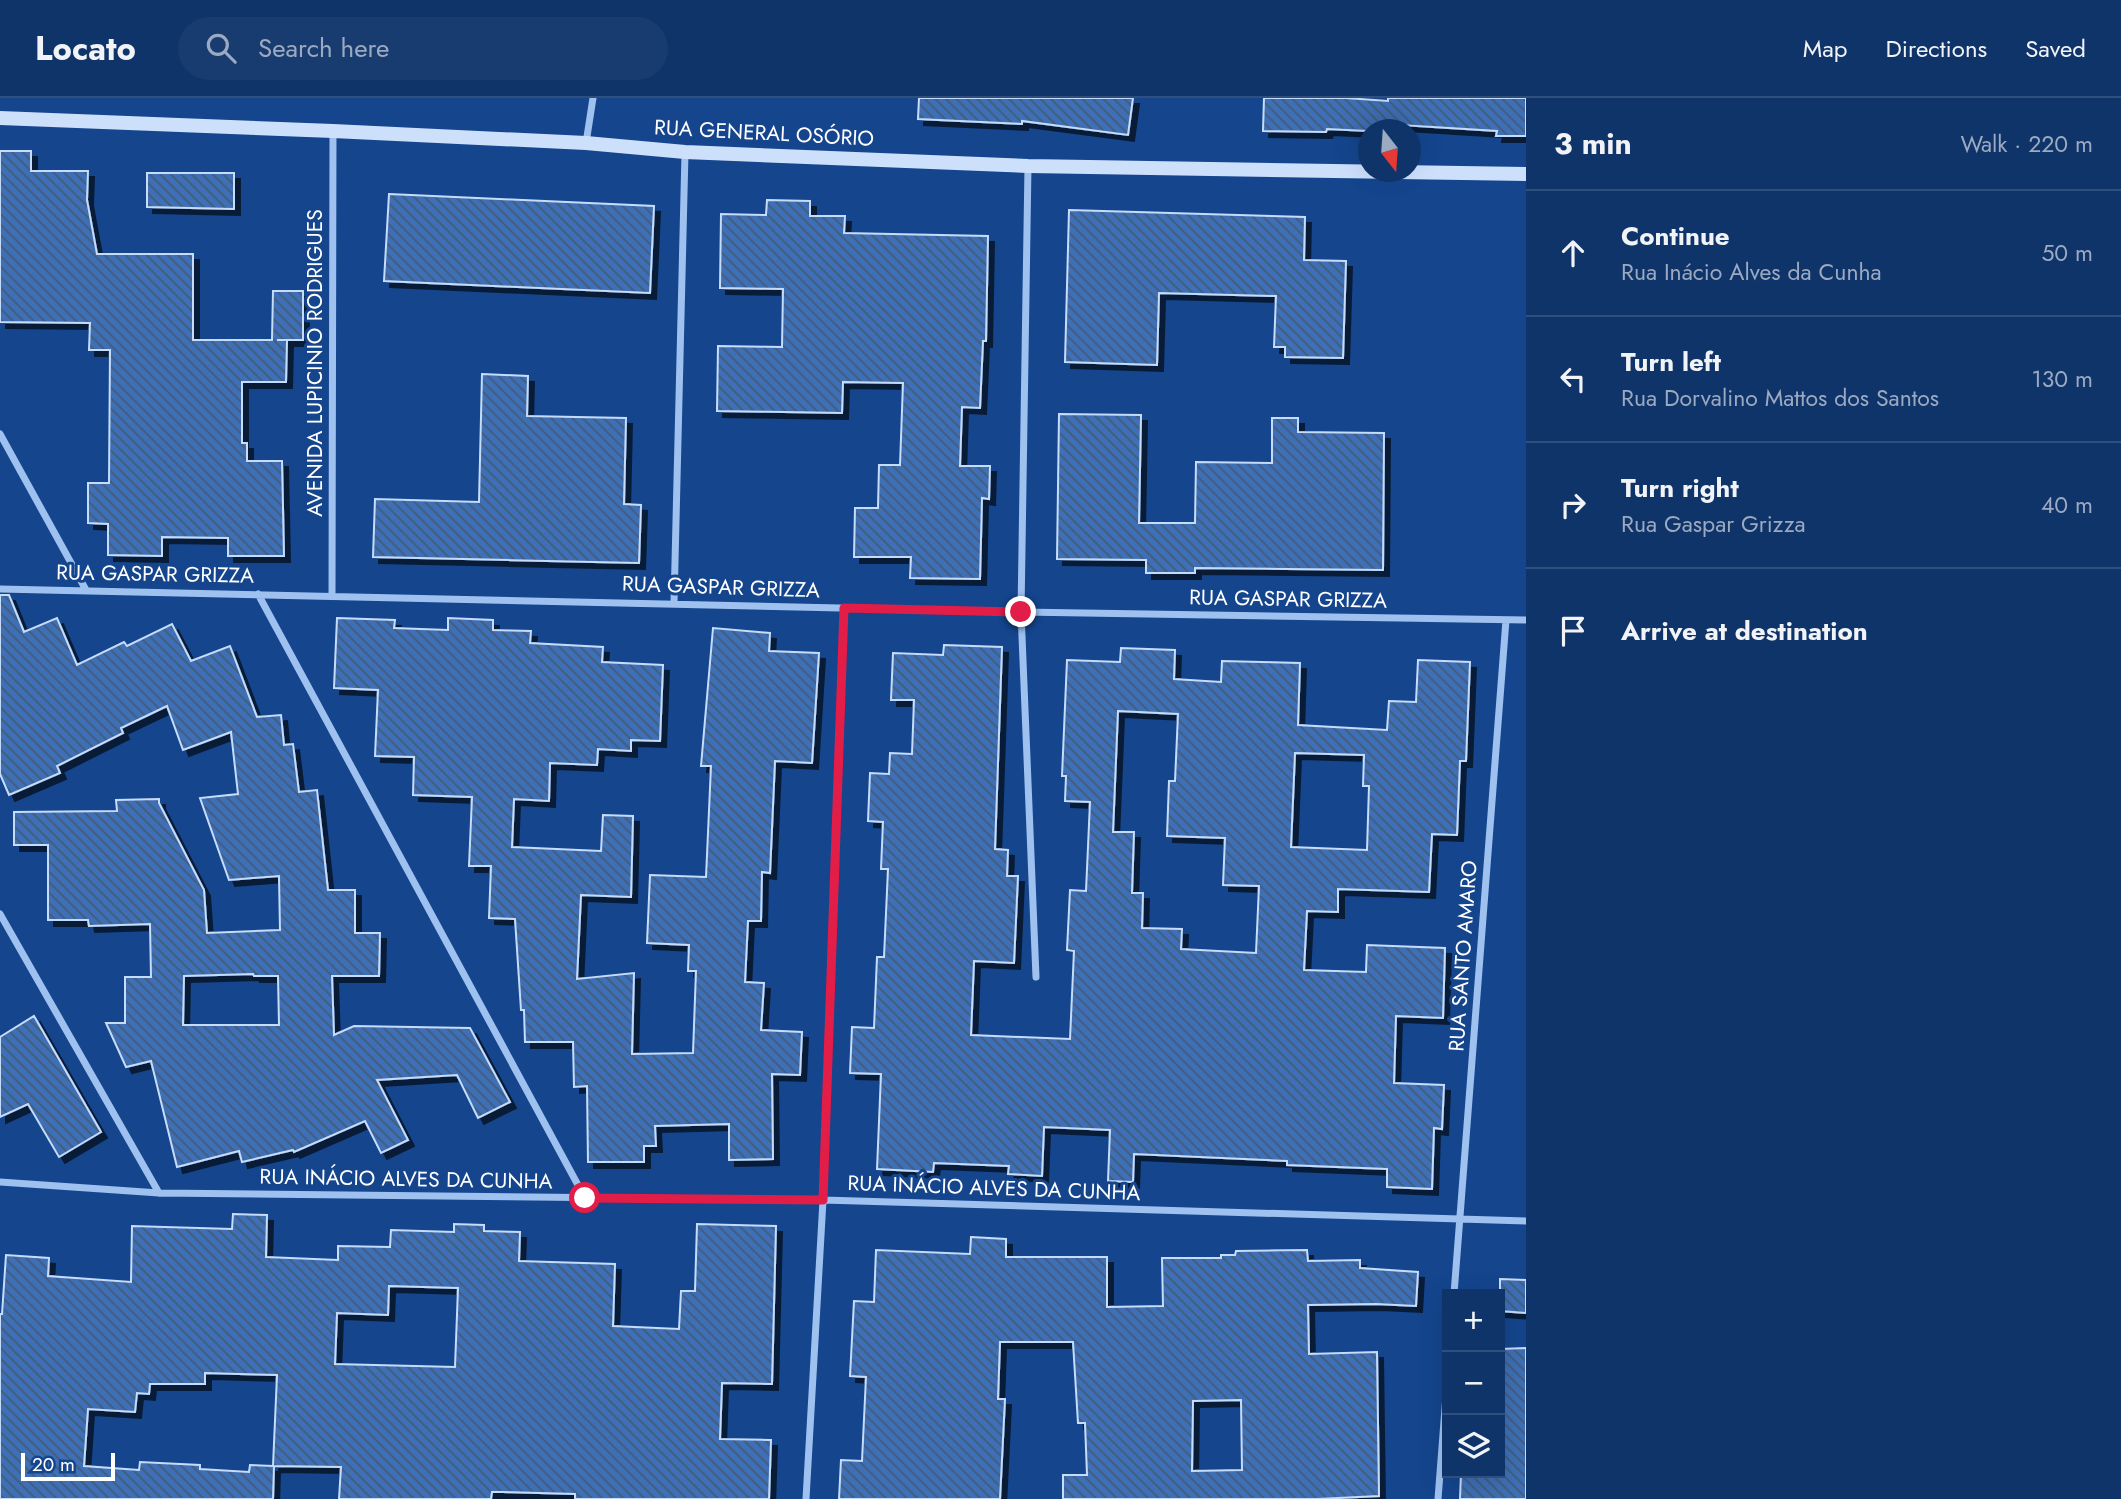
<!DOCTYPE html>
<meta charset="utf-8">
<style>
:root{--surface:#0f346a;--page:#183c70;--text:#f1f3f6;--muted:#9baac1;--line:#2f4f7e}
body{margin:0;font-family:Jost,sans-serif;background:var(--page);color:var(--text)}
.controls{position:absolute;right:21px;bottom:21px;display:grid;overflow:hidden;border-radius:0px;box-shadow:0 7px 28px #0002}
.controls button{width:63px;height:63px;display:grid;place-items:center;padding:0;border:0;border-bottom:2px solid var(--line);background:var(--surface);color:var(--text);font:35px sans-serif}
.compass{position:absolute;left:1358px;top:21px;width:63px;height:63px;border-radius:50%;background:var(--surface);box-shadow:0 7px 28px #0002;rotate:163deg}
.scale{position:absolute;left:21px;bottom:18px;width:94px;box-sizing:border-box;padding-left:7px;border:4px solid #fff;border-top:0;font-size:19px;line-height:24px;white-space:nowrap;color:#fff;-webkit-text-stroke:5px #14458d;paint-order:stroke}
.stop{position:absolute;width:21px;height:21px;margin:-16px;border:5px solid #e11d48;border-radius:50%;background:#fff}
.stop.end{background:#e11d48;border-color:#fff;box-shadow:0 2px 7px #0008}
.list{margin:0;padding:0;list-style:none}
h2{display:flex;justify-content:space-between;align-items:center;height:91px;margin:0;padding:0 28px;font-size:30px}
h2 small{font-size:23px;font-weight:400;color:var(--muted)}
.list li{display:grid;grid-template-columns:46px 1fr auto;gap:21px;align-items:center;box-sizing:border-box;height:126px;padding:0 28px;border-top:2px solid var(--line)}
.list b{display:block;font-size:26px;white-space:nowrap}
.list p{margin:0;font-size:23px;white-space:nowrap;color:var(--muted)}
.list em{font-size:23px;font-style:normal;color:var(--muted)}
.icon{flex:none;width:38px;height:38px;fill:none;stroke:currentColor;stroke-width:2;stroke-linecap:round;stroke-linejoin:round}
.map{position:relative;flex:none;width:1526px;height:1401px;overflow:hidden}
header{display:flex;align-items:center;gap:42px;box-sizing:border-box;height:98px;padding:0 35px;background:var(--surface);border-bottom:2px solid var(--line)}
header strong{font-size:33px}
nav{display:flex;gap:38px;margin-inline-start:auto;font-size:24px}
.search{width:490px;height:63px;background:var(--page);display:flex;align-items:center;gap:18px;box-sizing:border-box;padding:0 24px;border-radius:38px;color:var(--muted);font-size:26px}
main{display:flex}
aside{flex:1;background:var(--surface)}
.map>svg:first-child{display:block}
</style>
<header>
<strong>Locato</strong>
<div class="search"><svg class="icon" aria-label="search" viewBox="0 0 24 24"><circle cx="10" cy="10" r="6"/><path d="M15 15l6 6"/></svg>Search here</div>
<nav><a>Map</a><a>Directions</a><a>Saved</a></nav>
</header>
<main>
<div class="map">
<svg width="1526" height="1401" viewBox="0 0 1526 1401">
<defs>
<pattern id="building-back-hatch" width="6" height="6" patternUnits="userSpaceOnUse" patternTransform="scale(1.75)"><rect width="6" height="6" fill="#3d6fb6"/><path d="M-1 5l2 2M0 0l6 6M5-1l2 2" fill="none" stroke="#465a76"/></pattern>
<filter id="shadow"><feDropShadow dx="6" dy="6" stdDeviation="0" flood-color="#0009"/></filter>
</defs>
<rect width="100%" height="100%" fill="#14458d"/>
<path fill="url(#building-back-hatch)" stroke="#c5dcfc" stroke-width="2" fill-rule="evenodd" filter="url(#shadow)" d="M 919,0 L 1133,0 L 1128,37 L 1022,23 L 1022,26 L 918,21 Z
M 1264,0 L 1346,0 L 1388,3 L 1388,0 L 1526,0 L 1526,38 L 1496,38 L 1497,33 L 1401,27 L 1401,32 L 1368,33 L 1327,31 L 1326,34 L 1263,33 Z
M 0,53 L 31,53 L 31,73 L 88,73 L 87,102 L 97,156 L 193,156 L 193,242 L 272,242 L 273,193 L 303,193 L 303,242 L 277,242 L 287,242 L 286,284 L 242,284 L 242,345 L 247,345 L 247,363 L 282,363 L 284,458 L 228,458 L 228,440 L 162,439 L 162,458 L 108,457 L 108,426 L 88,425 L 88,385 L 109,385 L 110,252 L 89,252 L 90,225 L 0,224 Z
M 147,75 L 234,75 L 234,111 L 147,109 Z
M 389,96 L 654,108 L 650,195 L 384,183 Z
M 767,102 L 810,103 L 810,118 L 845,118 L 844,135 L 988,138 L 986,243 L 983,243 L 980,310 L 962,309 L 960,368 L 990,368 L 989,401 L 982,400 L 980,481 L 910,480 L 911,459 L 854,459 L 855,410 L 878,410 L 879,367 L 900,367 L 903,285 L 843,284 L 842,315 L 717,313 L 718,248 L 782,249 L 783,191 L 720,190 L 721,116 L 766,117 Z
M 1069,112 L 1305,119 L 1304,162 L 1346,163 L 1343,260 L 1285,259 L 1285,249 L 1274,249 L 1276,198 L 1159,195 L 1157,267 L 1065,264 Z
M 482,276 L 528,278 L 527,318 L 626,320 L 624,406 L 641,407 L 639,465 L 373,459 L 375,401 L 479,404 Z
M 1059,316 L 1141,317 L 1139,425 L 1195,425 L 1196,364 L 1272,365 L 1272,320 L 1298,320 L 1298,334 L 1384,335 L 1383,472 L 1195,470 L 1195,475 L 1146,475 L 1146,462 L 1057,461 Z
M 0,497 L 9,497 L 24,534 L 57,520 L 77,567 L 124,544 L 127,548 L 172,526 L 191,563 L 230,548 L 257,619 L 281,617 L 284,647 L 293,646 L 299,694 L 317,692 L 328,792 L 355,792 L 355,835 L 380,835 L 379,878 L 332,878 L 334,937 L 354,928 L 470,930 L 510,1004 L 478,1020 L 457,977 L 377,982 L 408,1042 L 381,1055 L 365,1023 L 294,1054 L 293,1052 L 242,1064 L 239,1053 L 177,1069 L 151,963 L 126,969 L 106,925 L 125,925 L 125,879 L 151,879 L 150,826 L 89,828 L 88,822 L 48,822 L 48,747 L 14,747 L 14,714 L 117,713 L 116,702 L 159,701 L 159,705 L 204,792 L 207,835 L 280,832 L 279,778 L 229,782 L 200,700 L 238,696 L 231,634 L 183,652 L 167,608 L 121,630 L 123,635 L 57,668 L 60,675 L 9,697 L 0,676 ZM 253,876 L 254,878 L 278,878 L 279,927 L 183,927 L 184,878 Z
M 337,520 L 395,522 L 394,530 L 448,532 L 448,520 L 493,522 L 493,532 L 531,533 L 530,545 L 603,549 L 602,564 L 663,567 L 660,643 L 631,642 L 631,653 L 598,651 L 597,667 L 550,665 L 549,703 L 514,701 L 512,749 L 601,753 L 603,717 L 633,718 L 631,799 L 581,797 L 577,881 L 634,875 L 632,956 L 693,955 L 696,873 L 688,873 L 689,847 L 647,845 L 650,777 L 706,779 L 711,668 L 701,668 L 713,530 L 770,535 L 769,553 L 819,555 L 812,665 L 775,663 L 770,775 L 762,774 L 761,823 L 748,823 L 745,884 L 764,885 L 761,932 L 802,934 L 800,977 L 772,976 L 773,1061 L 729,1062 L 729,1026 L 655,1028 L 656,1048 L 644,1048 L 644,1064 L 588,1064 L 587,988 L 574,989 L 573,944 L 525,944 L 524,912 L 521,912 L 515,821 L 489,820 L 491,768 L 469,768 L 472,699 L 413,697 L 414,659 L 375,658 L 378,592 L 334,590 Z
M 944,547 L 1002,549 L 995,751 L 1008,752 L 1007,778 L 1018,778 L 1014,865 L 974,863 L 971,937 L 1070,941 L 1074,853 L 1067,852 L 1070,792 L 1086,793 L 1090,704 L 1065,703 L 1066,678 L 1062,678 L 1067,562 L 1120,564 L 1121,550 L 1175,552 L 1174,581 L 1221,584 L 1222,563 L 1300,565 L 1298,627 L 1387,632 L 1389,603 L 1416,604 L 1418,562 L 1470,564 L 1466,663 L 1460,663 L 1457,737 L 1432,736 L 1429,794 L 1338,791 L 1338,814 L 1307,813 L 1304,872 L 1366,874 L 1367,847 L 1445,850 L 1443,920 L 1396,918 L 1394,985 L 1444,987 L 1442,1031 L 1434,1030 L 1432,1091 L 1387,1089 L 1387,1071 L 1287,1067 L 1287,1063 L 1134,1056 L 1133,1084 L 1108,1083 L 1110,1032 L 1044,1029 L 1042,1078 L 1008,1076 L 1009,1068 L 934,1065 L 933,1074 L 877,1071 L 881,976 L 850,975 L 852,929 L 874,930 L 877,859 L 884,859 L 888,771 L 881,771 L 883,724 L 868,723 L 870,675 L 889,676 L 890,655 L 912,656 L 914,602 L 891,602 L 893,555 L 943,557 ZM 1118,613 L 1178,616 L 1175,683 L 1169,683 L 1167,738 L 1225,740 L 1223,787 L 1259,788 L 1256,855 L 1181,851 L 1182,831 L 1142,830 L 1143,795 L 1132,795 L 1134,734 L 1113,734 ZM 1295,655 L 1364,657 L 1363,688 L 1369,688 L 1367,752 L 1291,749 Z
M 34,918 L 101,1034 L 59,1059 L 28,1006 L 0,1019 L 0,939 Z
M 233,1116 L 267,1117 L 266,1159 L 338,1162 L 338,1148 L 390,1149 L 391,1132 L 454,1134 L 454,1126 L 484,1127 L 484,1133 L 520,1134 L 519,1163 L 615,1166 L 613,1228 L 679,1231 L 681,1193 L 695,1193 L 697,1126 L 776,1128 L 772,1286 L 722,1285 L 720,1341 L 771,1342 L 769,1401 L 575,1401 L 575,1396 L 503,1394 L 492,1394 L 491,1401 L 339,1401 L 341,1369 L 274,1368 L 273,1401 L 0,1401 L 0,1216 L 2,1216 L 6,1157 L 49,1160 L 48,1178 L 131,1184 L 132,1128 L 232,1131 ZM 389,1188 L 458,1190 L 455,1269 L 335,1266 L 337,1215 L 388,1217 ZM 205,1275 L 277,1277 L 273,1368 L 250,1367 L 249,1374 L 200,1371 L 200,1367 L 140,1364 L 139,1372 L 84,1368 L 88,1311 L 135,1314 L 137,1295 L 149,1296 L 150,1286 L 205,1286 Z
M 971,1139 L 1006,1141 L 1006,1159 L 1107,1159 L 1107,1209 L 1163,1208 L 1162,1160 L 1221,1160 L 1221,1157 L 1235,1157 L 1236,1153 L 1307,1152 L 1308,1163 L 1360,1162 L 1360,1170 L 1418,1174 L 1416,1208 L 1376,1206 L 1308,1207 L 1309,1256 L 1377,1254 L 1379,1398 L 1318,1401 L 1063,1401 L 1063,1377 L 1087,1377 L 1085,1325 L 1078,1325 L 1073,1244 L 1000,1244 L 998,1301 L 1005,1301 L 1000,1401 L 839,1401 L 841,1362 L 862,1363 L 866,1279 L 850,1278 L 854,1203 L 874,1204 L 876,1152 L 970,1156 ZM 1241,1302 L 1242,1372 L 1192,1373 L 1193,1303 Z
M 1500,1181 L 1526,1182 L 1526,1215 L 1500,1213 Z
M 1526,1250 L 1526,1401 L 1460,1401 L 1461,1375 L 1500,1375 L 1500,1251 Z"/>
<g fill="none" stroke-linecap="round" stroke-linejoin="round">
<path stroke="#9ec1f0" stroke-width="7" d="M 586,45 L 593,0
M 1028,68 L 1021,514 L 1036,879
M 0,336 L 86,492
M 0,491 L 1021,514 L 1526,522
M 258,496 L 585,1100
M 332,498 L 333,33
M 674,505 L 685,55
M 0,816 L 159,1095
M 0,1084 L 159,1095 L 823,1102 L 1526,1123
M 1454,1196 L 1506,522
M 806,1401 L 823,1102 L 844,510
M 1438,1401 L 1447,1284"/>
<path stroke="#ccdffb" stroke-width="14" d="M 0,20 L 333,33 L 586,45 L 685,54 L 1028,68 L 1526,76"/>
</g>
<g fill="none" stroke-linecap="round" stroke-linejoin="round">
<path stroke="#e11d48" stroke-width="9" d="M 585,1100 L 823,1102 L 844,510 L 1021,514"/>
</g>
<g text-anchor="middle" stroke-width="6" stroke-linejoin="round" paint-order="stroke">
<g font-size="21" fill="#fff" stroke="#14458d">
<text transform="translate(764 35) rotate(3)" y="7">RUA GENERAL OSÓRIO</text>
<text transform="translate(315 265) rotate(-90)" y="7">AVENIDA LUPICINIO RODRIGUES</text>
<text transform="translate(155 476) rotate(1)" y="7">RUA GASPAR GRIZZA</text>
<text transform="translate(721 489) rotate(2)" y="7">RUA GASPAR GRIZZA</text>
<text transform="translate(1288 501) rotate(1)" y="7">RUA GASPAR GRIZZA</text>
<text transform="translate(1463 858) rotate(-86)" y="7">RUA SANTO AMARO</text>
<text transform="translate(406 1081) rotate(1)" y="7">RUA INÁCIO ALVES DA CUNHA</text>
<text transform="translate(994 1090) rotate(2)" y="7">RUA INÁCIO ALVES DA CUNHA</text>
</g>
</g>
</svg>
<div class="controls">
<button>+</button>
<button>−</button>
<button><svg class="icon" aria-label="layers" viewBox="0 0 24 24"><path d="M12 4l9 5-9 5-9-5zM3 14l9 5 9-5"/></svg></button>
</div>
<svg class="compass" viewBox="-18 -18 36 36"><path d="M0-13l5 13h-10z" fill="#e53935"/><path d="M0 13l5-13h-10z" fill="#9baac1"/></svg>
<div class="scale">20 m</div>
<div class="stop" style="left:585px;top:1100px"></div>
<div class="stop end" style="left:1021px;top:514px"></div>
</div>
<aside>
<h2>3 min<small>Walk · 220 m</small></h2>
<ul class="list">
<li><svg class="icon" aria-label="ahead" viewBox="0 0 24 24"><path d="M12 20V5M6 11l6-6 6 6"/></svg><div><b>Continue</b><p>Rua Inácio Alves da Cunha</p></div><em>50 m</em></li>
<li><svg class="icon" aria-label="left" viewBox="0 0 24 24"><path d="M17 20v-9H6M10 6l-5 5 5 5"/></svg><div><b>Turn left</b><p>Rua Dorvalino Mattos dos Santos</p></div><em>130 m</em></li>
<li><svg class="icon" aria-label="right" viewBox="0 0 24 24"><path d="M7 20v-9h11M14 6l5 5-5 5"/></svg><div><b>Turn right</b><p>Rua Gaspar Grizza</p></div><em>40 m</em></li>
<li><svg class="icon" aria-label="arrive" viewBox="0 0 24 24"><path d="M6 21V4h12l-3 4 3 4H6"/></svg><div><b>Arrive at destination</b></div></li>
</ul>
</aside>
</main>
